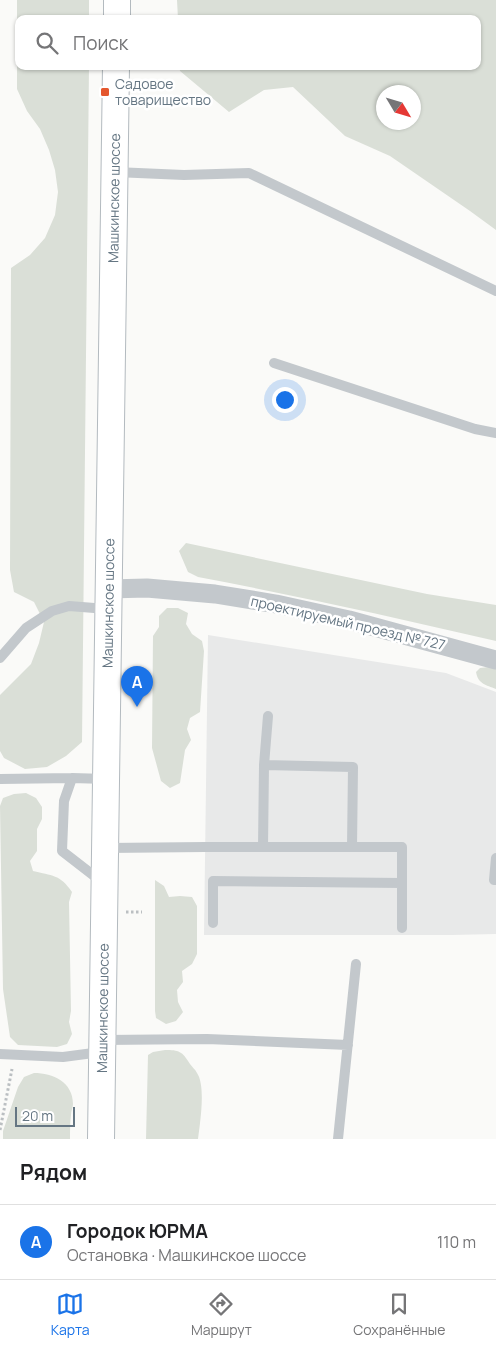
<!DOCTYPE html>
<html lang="ru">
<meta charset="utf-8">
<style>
:root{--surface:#fff;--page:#f6f6f6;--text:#202124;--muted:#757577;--line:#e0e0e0;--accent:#1a73e8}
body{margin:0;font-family:Manrope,sans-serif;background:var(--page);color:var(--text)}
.compass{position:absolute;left:376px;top:85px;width:45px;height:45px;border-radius:50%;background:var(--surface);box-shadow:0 1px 4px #0004;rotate:128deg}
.scale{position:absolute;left:15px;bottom:12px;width:60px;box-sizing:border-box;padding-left:5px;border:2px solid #657683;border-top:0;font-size:14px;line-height:18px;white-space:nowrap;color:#657683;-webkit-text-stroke:4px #fff;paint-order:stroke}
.you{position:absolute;left:284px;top:399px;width:18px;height:18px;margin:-12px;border:4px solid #fff;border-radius:50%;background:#1a73e8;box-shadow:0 0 0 8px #1a73e833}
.badge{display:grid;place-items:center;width:32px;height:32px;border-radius:50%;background:var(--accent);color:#fff;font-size:16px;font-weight:700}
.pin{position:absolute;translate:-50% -41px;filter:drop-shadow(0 1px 2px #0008)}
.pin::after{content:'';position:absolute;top:26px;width:18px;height:15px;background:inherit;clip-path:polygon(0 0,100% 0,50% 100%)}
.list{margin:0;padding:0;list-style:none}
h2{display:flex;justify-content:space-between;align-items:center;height:65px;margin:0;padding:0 20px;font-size:21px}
h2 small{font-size:16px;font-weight:400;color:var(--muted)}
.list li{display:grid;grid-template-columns:32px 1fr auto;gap:15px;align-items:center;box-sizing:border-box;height:75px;padding:0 20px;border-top:1px solid var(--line)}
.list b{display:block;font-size:19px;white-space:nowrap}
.list p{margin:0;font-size:16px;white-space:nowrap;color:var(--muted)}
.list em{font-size:16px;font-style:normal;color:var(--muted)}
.icon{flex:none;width:28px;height:28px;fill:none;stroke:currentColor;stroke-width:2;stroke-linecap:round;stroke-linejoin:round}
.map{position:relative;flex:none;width:496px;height:1139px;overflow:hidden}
.search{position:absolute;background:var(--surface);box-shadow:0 1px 4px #0004;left:15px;right:15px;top:15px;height:55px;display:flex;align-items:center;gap:12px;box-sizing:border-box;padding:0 18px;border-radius:10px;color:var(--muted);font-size:19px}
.sheet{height:140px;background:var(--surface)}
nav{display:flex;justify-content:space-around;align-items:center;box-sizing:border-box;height:70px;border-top:1px solid var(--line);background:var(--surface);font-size:14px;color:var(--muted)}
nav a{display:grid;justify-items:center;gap:2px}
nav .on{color:var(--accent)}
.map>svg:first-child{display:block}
</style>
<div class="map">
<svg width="496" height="1139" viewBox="0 0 496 1139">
<rect width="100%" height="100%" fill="#fafaf8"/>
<path fill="#e8e9e9" d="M 208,635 L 446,673 L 496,692 L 496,934 L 452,935 L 204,935 Z"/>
<path fill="#dadfd7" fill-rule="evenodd" d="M 17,0 L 89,0 L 89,19 L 19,19 L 19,66 L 89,66 L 82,742 L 66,756 L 47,767 L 25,769 L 4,758 L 0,751 L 0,695 L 31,664 L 39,643 L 44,622 L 34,602 L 14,592 L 10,570 L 11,268 L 30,255 L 45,238 L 55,215 L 58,192 L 55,170 L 49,150 L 40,129 L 27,111 L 17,89 Z
M 177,0 L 496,0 L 496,230 L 470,211 L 390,156 L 345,136 L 293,87 L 264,90 L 229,112 L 180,71 L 179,66 L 477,66 L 477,19 L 178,19 ZM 384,92 L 414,92 L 414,122 L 384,122 Z
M 186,543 L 427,594 L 496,605 L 496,641 C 397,618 298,596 198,577 L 188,572 L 179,551 Z
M 167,608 L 178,608 L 188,613 L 186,624 L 192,634 L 202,641 L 204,651 L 200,712 L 190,718 L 187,729 L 191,740 L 185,750 L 180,783 L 170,788 L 161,781 L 152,748 L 153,636 L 159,627 L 159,616 Z
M 489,667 L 496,669 L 496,689 C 486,685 478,684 476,672 L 480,668 Z
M 26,793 L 36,798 L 42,807 L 42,819 L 37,829 L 37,851 L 30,861 L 33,871 C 52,876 60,874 72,892 L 69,902 L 71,1011 L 69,1022 L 72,1034 L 67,1044 L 57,1047 L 18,1045 L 10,1037 L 3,989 L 0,806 L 3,798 L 14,794 Z
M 155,880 L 164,886 L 169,897 L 180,896 L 192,897 L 197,906 L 197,954 L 192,964 L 182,971 L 183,982 L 177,990 L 178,1002 L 183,1012 L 176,1021 L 166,1024 L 156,1018 L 155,1011 Z
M 165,1050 C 179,1050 182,1051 190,1064 C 192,1067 195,1069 197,1073 C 206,1086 200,1123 198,1139 L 146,1139 L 148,1055 L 153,1052 Z
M 34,1073 C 53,1073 73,1082 73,1104 C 73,1107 71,1111 71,1115 C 70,1123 70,1131 70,1139 L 3,1139 L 3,1131 L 18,1087 L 24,1077 Z"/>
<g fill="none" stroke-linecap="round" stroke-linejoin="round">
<defs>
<g id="secondary">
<path d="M 117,19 L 117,0"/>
<path id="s1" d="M 101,1139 L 116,66"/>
</g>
</defs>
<use href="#secondary" stroke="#b3babf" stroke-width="28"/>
<path stroke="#bbbfc2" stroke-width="3" stroke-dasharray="2.5 2.5" stroke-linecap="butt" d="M 126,912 L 142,912
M 0,1130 L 12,1069"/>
<path stroke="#c3c8cc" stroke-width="10" d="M 115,172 L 184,175 L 249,173 L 496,291
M 274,363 L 475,429 L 496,433
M 0,658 L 26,628 L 52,611 L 69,606 L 107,609
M 264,765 L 268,716
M 0,779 L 72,778
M 263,847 L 264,765 L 353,767 L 352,847
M 106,848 L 205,847 L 402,847 L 402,928
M 496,858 L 494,880 L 496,880
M 102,882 L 62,851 L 64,801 L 72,778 L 106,779
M 213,923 L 213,881 L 402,883
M 104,1040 L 207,1039 L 348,1045
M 0,1054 L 63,1057 L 101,1052
M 338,1139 L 356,964"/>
<path stroke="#c3c8cc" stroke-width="19" d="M 108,589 L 147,588 L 215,594 L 276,604 L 349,620 L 496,660"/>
<use href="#secondary" stroke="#fff" stroke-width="26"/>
</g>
<rect fill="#e4572e" stroke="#fff" stroke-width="2" x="100" y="87" width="10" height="10" rx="2.5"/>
<g text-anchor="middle" stroke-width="5" stroke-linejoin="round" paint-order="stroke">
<g font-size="14" fill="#657683" stroke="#fff" text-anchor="start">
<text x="115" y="89">Садовое<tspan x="115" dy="16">товарищество</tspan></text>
</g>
<g font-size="14" fill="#657683" stroke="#fff">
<text dy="5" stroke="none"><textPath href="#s1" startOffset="941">Машкинское шоссе</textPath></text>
<text dy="5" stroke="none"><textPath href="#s1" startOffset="536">Машкинское шоссе</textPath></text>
<text transform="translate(348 623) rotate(13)" y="5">проектируемый проезд № 727</text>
<text dy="5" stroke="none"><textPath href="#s1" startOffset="131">Машкинское шоссе</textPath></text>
</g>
</g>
</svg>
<svg class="compass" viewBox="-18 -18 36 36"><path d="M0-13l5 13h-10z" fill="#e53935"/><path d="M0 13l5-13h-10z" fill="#757577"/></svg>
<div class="scale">20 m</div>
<div class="you"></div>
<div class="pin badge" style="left:137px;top:707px">A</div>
<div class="search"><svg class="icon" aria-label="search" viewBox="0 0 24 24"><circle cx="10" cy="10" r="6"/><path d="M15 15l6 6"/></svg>Поиск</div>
</div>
<section class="sheet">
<h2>Рядом<small></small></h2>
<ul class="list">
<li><span class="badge">A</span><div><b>Городок ЮРМА</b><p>Остановка · Машкинское шоссе</p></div><em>110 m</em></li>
</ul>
</section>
<nav>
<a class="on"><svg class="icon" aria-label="map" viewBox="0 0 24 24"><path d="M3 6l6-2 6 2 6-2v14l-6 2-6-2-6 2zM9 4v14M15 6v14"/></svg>Карта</a>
<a><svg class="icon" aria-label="directions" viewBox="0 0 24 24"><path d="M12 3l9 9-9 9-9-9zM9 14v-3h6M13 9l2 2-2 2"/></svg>Маршрут</a>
<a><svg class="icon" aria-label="saved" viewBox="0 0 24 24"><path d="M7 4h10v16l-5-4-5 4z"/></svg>Сохранённые</a>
</nav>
